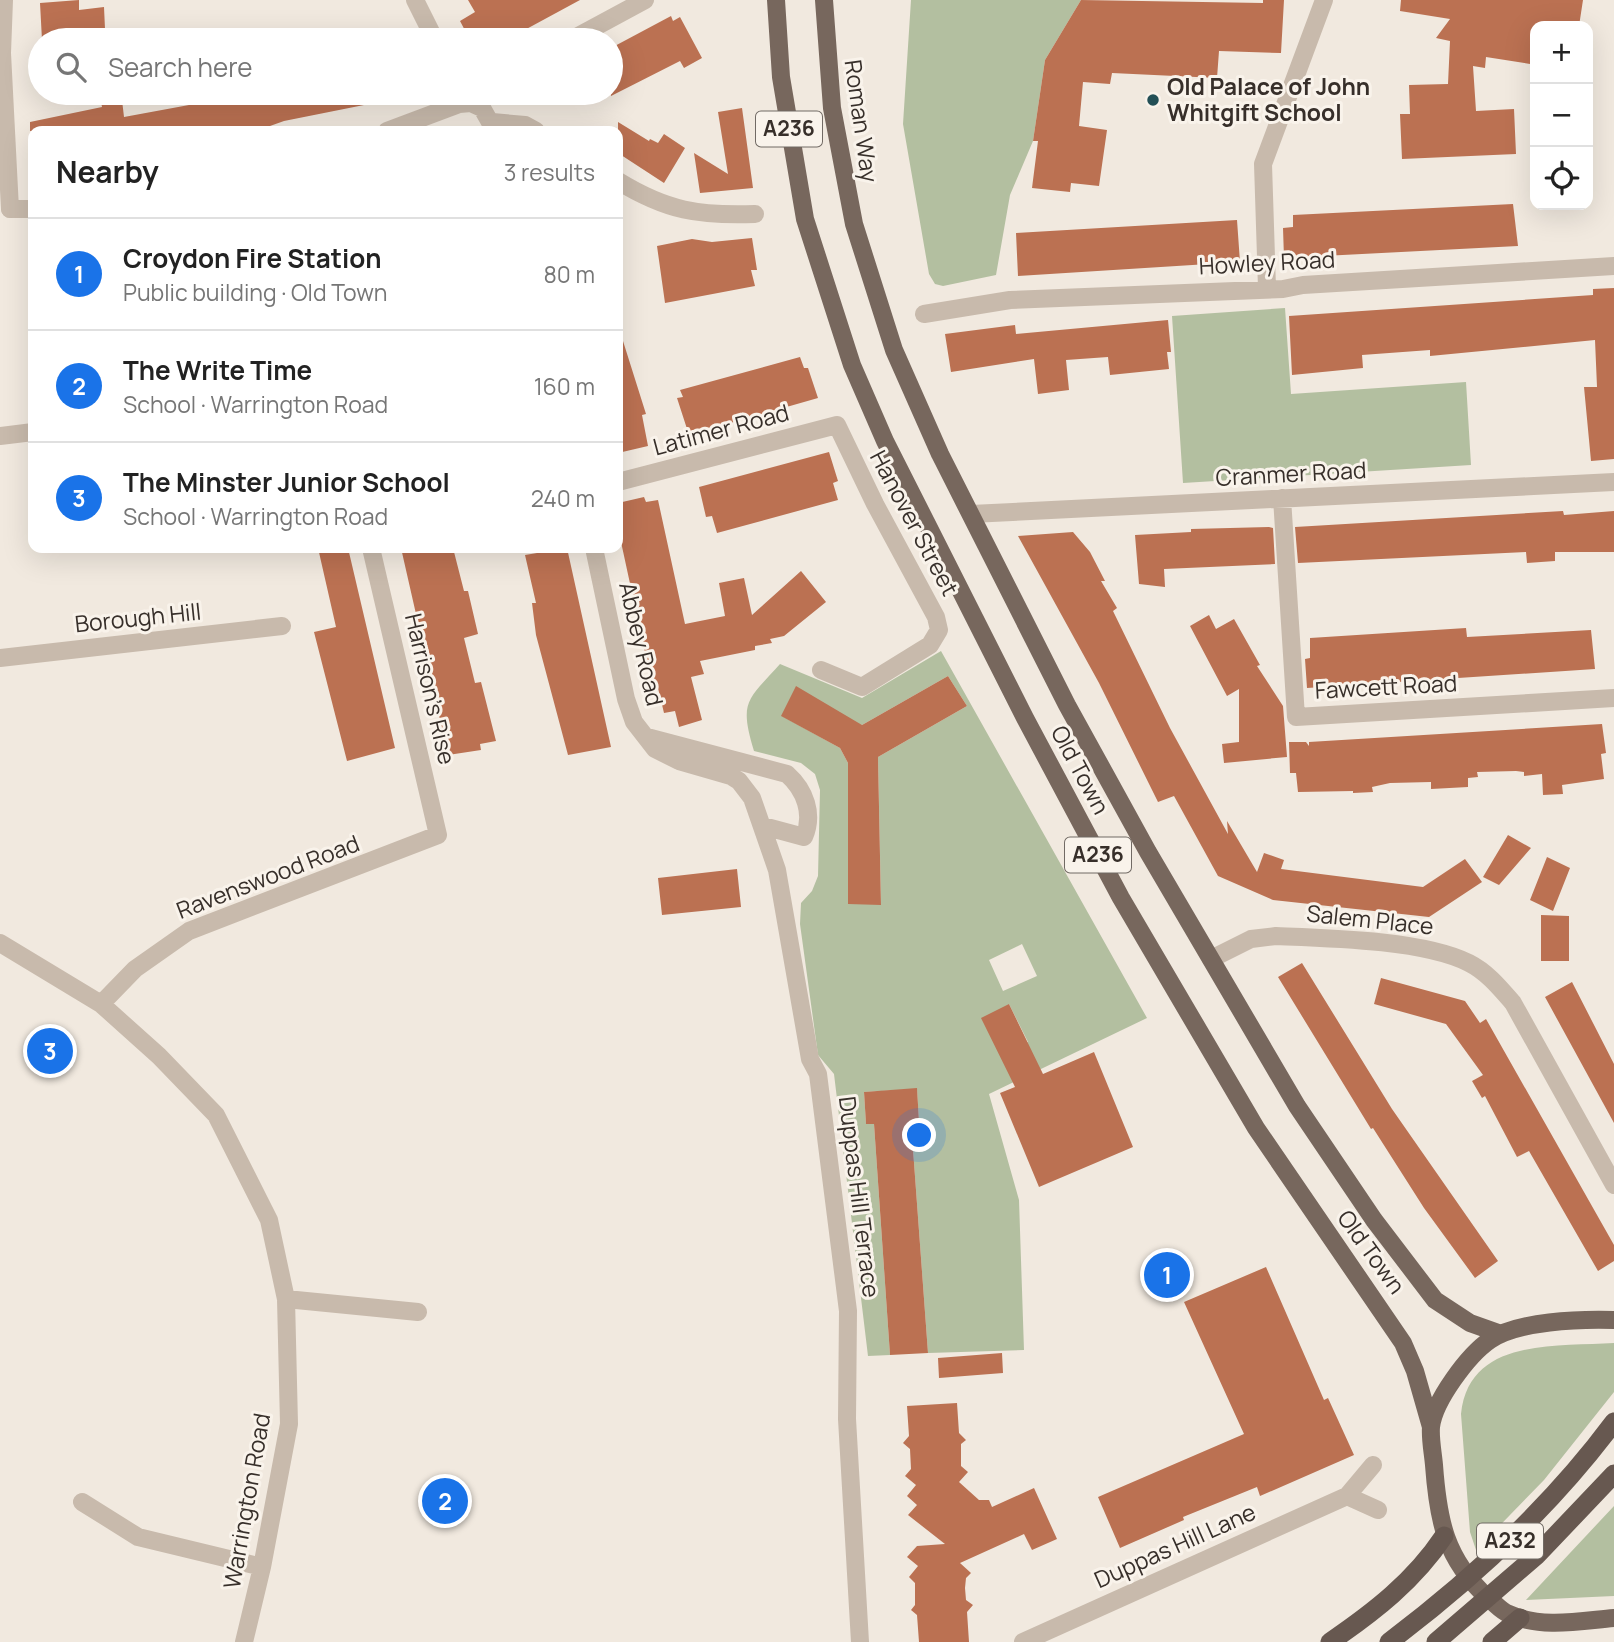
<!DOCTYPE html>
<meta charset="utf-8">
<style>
:root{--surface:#fff;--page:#f2f2f2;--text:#222;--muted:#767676;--line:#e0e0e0;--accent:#1a73e8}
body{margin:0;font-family:Manrope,sans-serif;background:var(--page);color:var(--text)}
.controls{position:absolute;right:21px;top:21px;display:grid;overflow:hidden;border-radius:14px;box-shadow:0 7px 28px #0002}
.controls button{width:63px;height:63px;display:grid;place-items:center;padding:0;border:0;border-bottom:2px solid var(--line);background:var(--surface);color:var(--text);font:35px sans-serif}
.you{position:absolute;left:920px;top:1136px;width:24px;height:24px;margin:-18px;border:5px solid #fff;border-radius:50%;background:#1a73e8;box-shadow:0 0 0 10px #1a73e833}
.badge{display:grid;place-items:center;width:46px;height:46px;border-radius:50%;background:var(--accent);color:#fff;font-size:23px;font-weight:700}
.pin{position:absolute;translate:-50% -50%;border:4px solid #fff;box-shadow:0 2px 7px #0006}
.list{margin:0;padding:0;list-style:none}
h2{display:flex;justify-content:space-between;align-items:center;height:91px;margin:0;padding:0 28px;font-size:30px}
h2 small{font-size:23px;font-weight:400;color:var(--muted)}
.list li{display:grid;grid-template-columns:46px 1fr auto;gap:21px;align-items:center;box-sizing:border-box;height:112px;padding:0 28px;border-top:2px solid var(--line)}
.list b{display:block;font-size:26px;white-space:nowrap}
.list p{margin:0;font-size:23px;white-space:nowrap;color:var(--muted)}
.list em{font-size:23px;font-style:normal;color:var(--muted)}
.icon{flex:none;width:38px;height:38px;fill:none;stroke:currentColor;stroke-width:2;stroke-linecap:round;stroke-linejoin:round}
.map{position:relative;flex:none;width:1614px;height:1642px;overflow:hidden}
.search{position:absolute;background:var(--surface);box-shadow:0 7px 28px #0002;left:28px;top:28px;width:595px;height:77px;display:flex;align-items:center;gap:18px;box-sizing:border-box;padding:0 24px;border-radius:38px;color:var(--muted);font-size:26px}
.panel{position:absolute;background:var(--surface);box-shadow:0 7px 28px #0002;left:28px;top:126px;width:595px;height:427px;border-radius:14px}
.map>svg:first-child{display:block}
</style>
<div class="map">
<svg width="1614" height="1642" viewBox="0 0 1614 1642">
<rect width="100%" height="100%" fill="#f1e9df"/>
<path fill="#b3bfa0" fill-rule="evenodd" d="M 911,0 L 1081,0 L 1045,60 L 1033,141 L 1010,195 L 996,275 L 943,286 L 935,284 L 929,274 L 903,124 Z
M 1285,308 L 1291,394 L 1466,382 L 1471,465 L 1183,483 L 1172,316 Z
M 941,651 L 1147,1018 L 989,1094 L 1019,1200 L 1024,1350 L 928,1353 L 911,1122 L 919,1121 L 917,1089 L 864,1092 L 866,1124 L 874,1124 L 890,1355 L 868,1356 L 834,1074 L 818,1055 L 800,924 L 801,903 L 812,891 L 818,876 L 820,790 L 815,774 L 801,763 L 754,751 C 739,701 747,701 780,664 L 862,698 ZM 948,676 L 967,706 L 878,757 L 881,904 L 848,904 L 848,763 L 840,748 L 782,716 L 862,725 ZM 1022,944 L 1037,976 L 1003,991 L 989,960 ZM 1009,1004 L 1028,1042 L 1000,1056 Z
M 1614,1343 L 1614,1392 L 1544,1480 L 1476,1550 L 1470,1532 L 1461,1414 C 1469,1337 1556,1347 1614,1343 Z
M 1614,1506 L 1614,1596 L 1526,1600 Z"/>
<path fill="#bb7152" d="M 79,0 L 79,10 L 104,7 L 105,29 L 82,33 L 82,40 L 42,40 L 40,3 Z
M 468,0 L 580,0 L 506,40 L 470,40 L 460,21 L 475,12 Z
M 1081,0 L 1263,3 L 1263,0 L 1284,0 L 1281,53 L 1219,51 L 1217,78 L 1112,73 L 1110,84 L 1083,82 L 1079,126 L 1107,130 L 1099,186 L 1071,183 L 1070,192 L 1032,188 L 1038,141 L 1033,141 L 1045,60 Z
M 1401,0 L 1583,0 L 1579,26 L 1535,26 L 1535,60 L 1530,59 L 1530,64 L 1486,57 L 1485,68 L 1473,66 L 1476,111 L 1514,109 L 1516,154 L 1402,159 L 1400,114 L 1410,114 L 1409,85 L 1448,84 L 1450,41 L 1436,38 L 1450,19 L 1400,11 Z
M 671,16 L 673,21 L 680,17 L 702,58 L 684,68 L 680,61 L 611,96 L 611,48 Z
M 227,93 L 378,93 L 379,102 L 284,121 L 256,131 L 30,131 L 30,122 L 102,107 L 101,102 L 122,100 L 124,117 L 189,105 L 189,102 Z
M 742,108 L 753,188 L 700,193 L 694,153 L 728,174 L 718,112 Z
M 618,122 L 649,141 L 650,139 L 658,143 L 664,134 L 685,148 L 664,183 L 618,153 Z
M 1513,204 L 1518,246 L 1284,258 L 1283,228 L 1293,227 L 1293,215 Z
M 1237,220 L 1240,262 L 1018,276 L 1016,233 Z
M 752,238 L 757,270 L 751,270 L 755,286 L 665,303 L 657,246 L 692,239 L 712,242 Z
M 1614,288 L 1614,459 L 1591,461 L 1584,387 L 1597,387 L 1595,340 L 1430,356 L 1430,350 L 1362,355 L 1363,368 L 1292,375 L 1289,316 L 1593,295 L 1593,289 Z
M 1168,320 L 1171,352 L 1167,352 L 1169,369 L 1110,375 L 1108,357 L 1066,360 L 1069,390 L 1038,394 L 1034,359 L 951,372 L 945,334 L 1015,325 L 1016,334 Z
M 623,341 L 646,414 L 642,415 L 648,446 L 618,453 L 618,342 Z
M 800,357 L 804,368 L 808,368 L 818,398 L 689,435 L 677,398 L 683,397 L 680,390 Z
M 829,452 L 838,481 L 833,483 L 838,500 L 717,533 L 712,516 L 706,517 L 699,487 Z
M 644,497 L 646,502 L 658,500 L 685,624 L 725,616 L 719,583 L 744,578 L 752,615 L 801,571 L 826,602 L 784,636 L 770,639 L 772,643 L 755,646 L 755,650 L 700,661 L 704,674 L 691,677 L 702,720 L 679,727 L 675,711 L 664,713 L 658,688 L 653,690 L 618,528 L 618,503 Z
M 1563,511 L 1564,515 L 1614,511 L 1614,552 L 1555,552 L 1555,561 L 1527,563 L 1526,552 L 1298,563 L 1295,527 Z
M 1269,527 L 1273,528 L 1275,564 L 1164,569 L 1165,587 L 1139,584 L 1135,535 L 1191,532 L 1191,529 Z
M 1073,532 L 1090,552 L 1105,581 L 1101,581 L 1117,608 L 1113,611 L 1170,728 L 1228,834 L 1227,821 L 1257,872 L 1264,853 L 1284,860 L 1281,869 L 1423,887 L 1465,859 L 1482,882 L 1429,917 L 1273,900 L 1218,876 L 1174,796 L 1158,802 L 1099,683 L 1018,536 Z
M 318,548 L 348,548 L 395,748 L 347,761 L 314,632 L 336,627 Z
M 401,548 L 453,548 L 464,591 L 468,591 L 478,634 L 464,638 L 475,683 L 481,682 L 496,741 L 480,744 L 481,750 L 448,755 Z
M 535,548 L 567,548 L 611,747 L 568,755 L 536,635 L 532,603 L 536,603 L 525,555 L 537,553 Z
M 1209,615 L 1216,629 L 1234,619 L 1260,665 L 1257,666 L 1283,706 L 1287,757 L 1224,763 L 1222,744 L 1239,742 L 1239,689 L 1227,696 L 1190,626 Z
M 1466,628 L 1467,637 L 1591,630 L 1595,669 L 1307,688 L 1305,659 L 1310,658 L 1310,638 Z
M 948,676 L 967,706 L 878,757 L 881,905 L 848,904 L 848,763 L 840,748 L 781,716 L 796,686 L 862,725 Z
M 1602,724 L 1606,753 L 1601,754 L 1604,779 L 1562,785 L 1563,794 L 1543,795 L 1542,774 L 1524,776 L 1524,772 L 1516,771 L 1477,772 L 1478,777 L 1468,778 L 1468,787 L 1431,789 L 1431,782 L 1390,783 L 1372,787 L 1373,792 L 1353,793 L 1353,791 L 1298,792 L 1296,773 L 1290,773 L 1289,742 L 1306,742 L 1309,746 L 1309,742 Z
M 1508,835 L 1531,848 L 1499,885 L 1483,877 Z
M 1547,857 L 1570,868 L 1553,911 L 1530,900 Z
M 737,869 L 741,907 L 662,915 L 658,878 Z
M 1541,915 L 1569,916 L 1569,961 L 1541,961 Z
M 1302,963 L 1392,1109 L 1498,1261 L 1475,1278 L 1424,1208 L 1373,1128 L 1371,1129 L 1278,977 Z
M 1381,978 L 1465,1001 L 1480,1023 L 1486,1019 L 1614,1245 L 1614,1261 L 1598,1271 L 1529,1151 L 1517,1157 L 1485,1096 L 1482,1098 L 1472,1081 L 1483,1075 L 1446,1024 L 1374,1004 Z
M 1572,982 L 1614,1064 L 1614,1123 L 1545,997 Z
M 1009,1004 L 1043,1074 L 1094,1052 L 1133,1147 L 1039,1187 L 1000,1093 L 1015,1087 L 981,1018 Z
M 917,1088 L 919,1121 L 911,1122 L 928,1353 L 890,1355 L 874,1124 L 866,1124 L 864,1092 Z
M 1266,1267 L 1324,1400 L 1328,1398 L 1354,1455 L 1260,1496 L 1257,1487 L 1183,1517 L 1184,1520 L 1120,1548 L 1098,1497 L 1244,1434 L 1184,1302 Z
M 1002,1353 L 1003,1373 L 939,1378 L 938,1358 Z
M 957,1403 L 959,1433 L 966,1440 L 961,1444 L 961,1466 L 968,1472 L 959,1482 L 979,1500 L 989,1500 L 992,1507 L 1034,1488 L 1057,1539 L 1032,1550 L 1024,1534 L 960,1563 L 971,1573 L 966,1578 L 965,1588 L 966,1600 L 973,1605 L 967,1612 L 969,1642 L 919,1642 L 917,1615 L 911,1610 L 915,1605 L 915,1583 L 909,1577 L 918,1566 L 907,1557 L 917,1546 L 945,1544 L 908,1515 L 917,1505 L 907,1496 L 916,1485 L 905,1476 L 911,1469 L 910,1449 L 903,1443 L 909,1436 L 907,1406 Z"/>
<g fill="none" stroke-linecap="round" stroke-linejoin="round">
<path stroke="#c8baac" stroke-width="18" d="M 415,0 L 435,40
M 571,40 L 645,0
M 492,122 L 525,125 L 536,131
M 387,131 L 459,104 L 471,103 L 482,108 L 495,131
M 618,181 C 667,211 699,216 755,214
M 10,209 L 33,209
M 1267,288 L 1263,164 L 1324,0
M 924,314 L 1010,300 L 1283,289 L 1303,285 L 1614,266
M 0,436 L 33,432
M 618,482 L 837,425 L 875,504 L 936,617 L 939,630 L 930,645 L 862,687 L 821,670
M 1282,498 L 1296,717 L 1614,698
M 971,514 L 1614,482
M 594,548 L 626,699 L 634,722 L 655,749 L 679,761 L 731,776 L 739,781 L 752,798 L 777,870 L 810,1059 L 818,1074 L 848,1311 L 847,1419 L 860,1642
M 0,658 L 282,626
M 647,737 L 787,774 C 805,790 814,814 804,837 L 763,826
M 0,943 L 101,1004 L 159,1056 L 216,1115 L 269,1220 L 286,1299 L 289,1424 L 262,1567 L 244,1642
M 1211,959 L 1251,939 L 1276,936 C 1328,938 1424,940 1469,963 C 1487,972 1500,988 1513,1003 L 1614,1185
M 101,1004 L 135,969 L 189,931 L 438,835 L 371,548
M 286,1299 L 418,1312
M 1347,1496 L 1373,1465
M 82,1502 L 138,1537 L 262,1567
M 1023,1642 L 1347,1496 L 1378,1510"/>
<path stroke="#c8baac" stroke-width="18" d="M 4,0 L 2,53 L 10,209"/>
<path stroke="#77675d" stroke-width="18" d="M 776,0 L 781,77 L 805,219 L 852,365 L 885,441 L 1025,718 L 1121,898 L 1256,1128 L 1403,1343 L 1415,1371 L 1431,1427
M 824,0 L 832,108 L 854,224 L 894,350 L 940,454 L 1067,705 L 1148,852 L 1297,1106 L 1374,1220 L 1435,1300 L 1470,1323 L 1501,1334
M 1614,1320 C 1579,1319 1518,1321 1490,1340 C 1468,1355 1434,1401 1431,1427 C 1430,1439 1433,1453 1434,1465 C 1438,1520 1445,1559 1488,1598 C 1495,1603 1501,1611 1509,1614 C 1542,1629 1580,1621 1614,1618"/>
<path stroke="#675850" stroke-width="19" d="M 1330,1642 C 1374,1612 1414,1581 1444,1536
M 1492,1642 L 1520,1618"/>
<path stroke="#675850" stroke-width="19" d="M 1389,1642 C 1474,1578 1550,1508 1614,1422
M 1436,1642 L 1537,1555 L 1614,1474"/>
</g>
<circle fill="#234f55" stroke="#f9f3eb" stroke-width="2.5" cx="1153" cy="100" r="7"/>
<g text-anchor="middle" stroke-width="6" stroke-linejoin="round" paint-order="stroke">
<g fill="#f9f3eb" stroke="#716a64" stroke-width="2">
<rect x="756" y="111.5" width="66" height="35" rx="5"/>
<rect x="1065" y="837.5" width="66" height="35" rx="5"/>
<rect x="1477" y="1523.5" width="66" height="35" rx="5"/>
</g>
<g font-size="21" font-weight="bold" fill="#372f2a">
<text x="789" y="136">A236</text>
<text x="1098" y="862">A236</text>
<text x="1510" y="1548">A232</text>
</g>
<g font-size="23" font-weight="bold" fill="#372f2a" stroke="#f9f3eb" text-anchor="start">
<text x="1167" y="95">Old Palace of John<tspan x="1167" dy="26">Whitgift School</tspan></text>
</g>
<g font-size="23" fill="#372f2a" stroke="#f9f3eb">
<text transform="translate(861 121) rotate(82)" y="8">Roman Way</text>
<text transform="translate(1267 263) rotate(-3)" y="8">Howley Road</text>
<text transform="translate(721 430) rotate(-15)" y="8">Latimer Road</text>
<text transform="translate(1291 474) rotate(-3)" y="8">Cranmer Road</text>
<text transform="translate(914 523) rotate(62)" y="8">Hanover Street</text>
<text transform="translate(138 618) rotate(-6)" y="8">Borough Hill</text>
<text transform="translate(641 644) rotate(77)" y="8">Abbey Road</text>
<text transform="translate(1386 687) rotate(-3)" y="8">Fawcett Road</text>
<text transform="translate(430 689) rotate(77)" y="8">Harrison's Rise</text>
<text transform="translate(1080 770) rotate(62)" y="8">Old Town</text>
<text transform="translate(268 877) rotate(-21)" y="8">Ravenswood Road</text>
<text transform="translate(1370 920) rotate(6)" y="8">Salem Place</text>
<text transform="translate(859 1197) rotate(83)" y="8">Duppas Hill Terrace</text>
<text transform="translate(1371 1252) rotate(54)" y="8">Old Town</text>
<text transform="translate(247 1501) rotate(-80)" y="8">Warrington Road</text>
<text transform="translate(1175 1546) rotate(-24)" y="8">Duppas Hill Lane</text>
</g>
</g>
</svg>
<div class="controls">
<button>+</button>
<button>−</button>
<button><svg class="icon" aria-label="locate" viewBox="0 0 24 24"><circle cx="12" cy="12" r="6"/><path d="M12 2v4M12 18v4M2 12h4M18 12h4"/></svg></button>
</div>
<div class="you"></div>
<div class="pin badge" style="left:1167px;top:1275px">1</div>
<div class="pin badge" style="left:445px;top:1501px">2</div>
<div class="pin badge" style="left:50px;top:1051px">3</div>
<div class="search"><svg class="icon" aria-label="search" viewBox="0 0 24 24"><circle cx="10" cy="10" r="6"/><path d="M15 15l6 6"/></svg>Search here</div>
<section class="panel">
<h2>Nearby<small>3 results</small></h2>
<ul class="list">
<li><span class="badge">1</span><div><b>Croydon Fire Station</b><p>Public building · Old Town</p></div><em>80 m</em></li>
<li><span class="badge">2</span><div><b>The Write Time</b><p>School · Warrington Road</p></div><em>160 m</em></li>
<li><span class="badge">3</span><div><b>The Minster Junior School</b><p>School · Warrington Road</p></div><em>240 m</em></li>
</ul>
</section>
</div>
